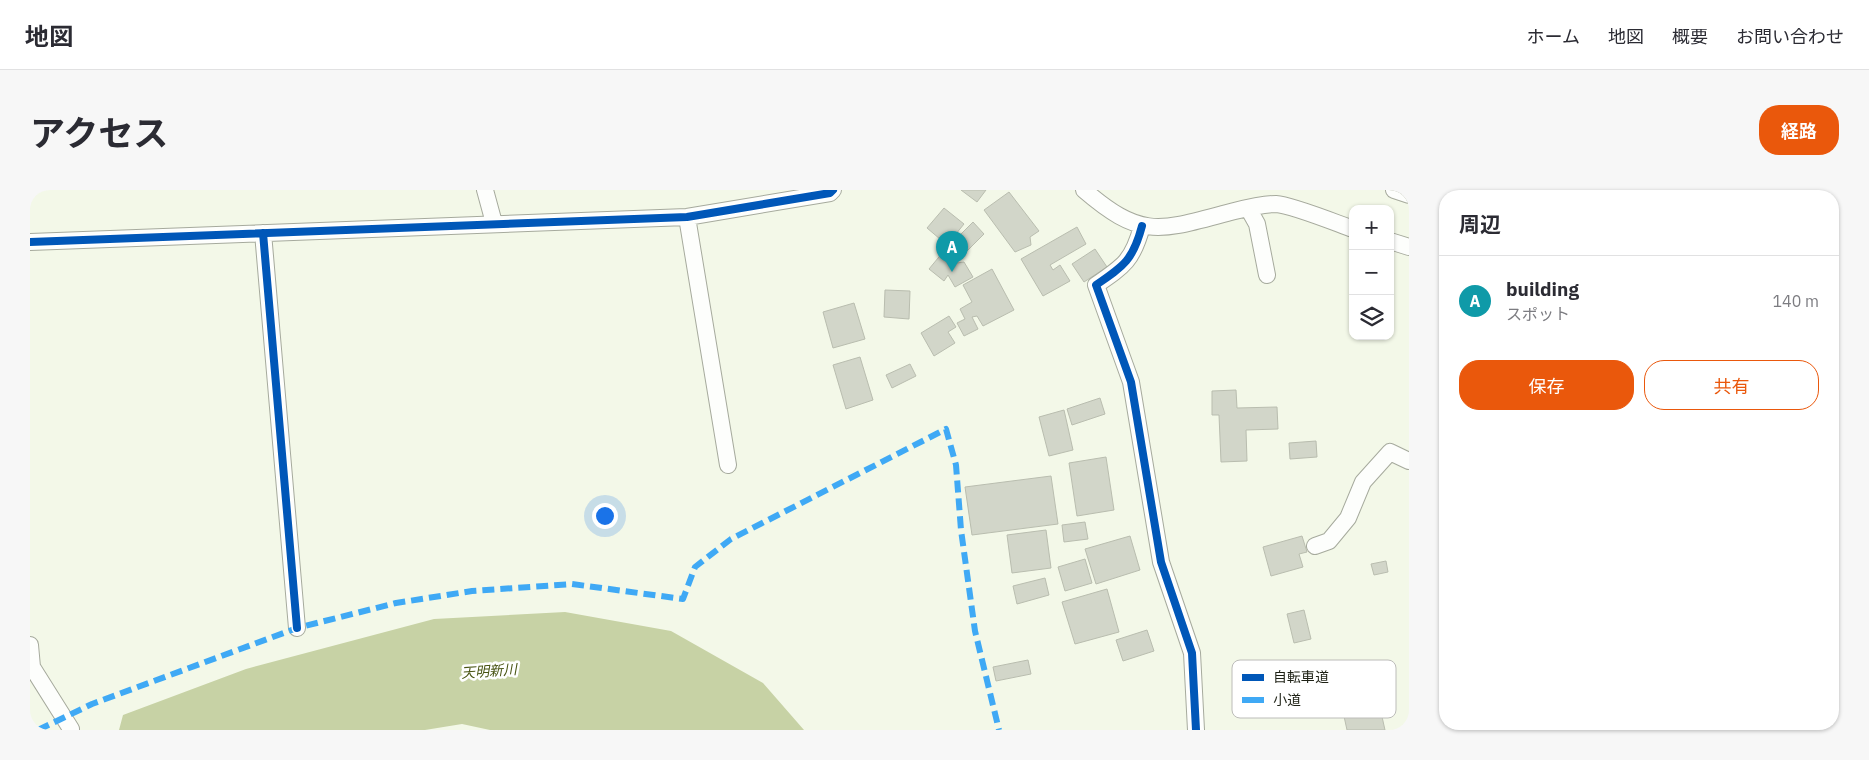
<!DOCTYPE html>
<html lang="ja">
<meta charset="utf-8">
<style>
:root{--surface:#fff;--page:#f7f7f7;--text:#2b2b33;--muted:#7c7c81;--line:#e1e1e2;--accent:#ea580c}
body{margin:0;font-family:"IBM Plex Sans","Noto Sans JP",sans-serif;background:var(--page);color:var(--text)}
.controls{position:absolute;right:15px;top:15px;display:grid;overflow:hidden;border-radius:10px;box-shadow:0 1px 4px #0004}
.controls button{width:45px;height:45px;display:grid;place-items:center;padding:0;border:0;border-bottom:1px solid var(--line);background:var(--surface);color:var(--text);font:25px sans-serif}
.you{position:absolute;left:574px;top:325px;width:18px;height:18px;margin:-12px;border:4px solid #fff;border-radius:50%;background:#1a73e8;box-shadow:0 0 0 8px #1a73e833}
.badge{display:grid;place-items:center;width:32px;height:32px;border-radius:50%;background:var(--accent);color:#fff;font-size:16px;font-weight:700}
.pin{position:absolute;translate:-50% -41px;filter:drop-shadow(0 1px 2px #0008)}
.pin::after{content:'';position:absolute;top:26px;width:18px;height:15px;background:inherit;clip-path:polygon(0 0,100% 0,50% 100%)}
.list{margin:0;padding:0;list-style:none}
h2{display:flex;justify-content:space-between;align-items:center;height:65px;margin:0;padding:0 20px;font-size:21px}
h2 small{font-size:16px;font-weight:400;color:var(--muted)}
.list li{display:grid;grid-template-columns:32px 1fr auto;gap:15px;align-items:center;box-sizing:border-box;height:90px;padding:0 20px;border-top:1px solid var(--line)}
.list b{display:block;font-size:19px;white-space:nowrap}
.list p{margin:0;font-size:16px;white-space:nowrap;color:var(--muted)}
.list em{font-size:16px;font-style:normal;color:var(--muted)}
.actions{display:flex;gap:10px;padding:15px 20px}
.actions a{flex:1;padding:11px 0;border:1px solid var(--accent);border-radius:20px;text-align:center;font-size:18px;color:var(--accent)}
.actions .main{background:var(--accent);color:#fff}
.icon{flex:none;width:28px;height:28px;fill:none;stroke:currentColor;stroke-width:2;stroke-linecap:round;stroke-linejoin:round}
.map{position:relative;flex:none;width:1379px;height:540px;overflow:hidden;border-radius:20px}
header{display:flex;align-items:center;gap:30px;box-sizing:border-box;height:70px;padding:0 25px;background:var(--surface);border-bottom:1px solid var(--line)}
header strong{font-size:24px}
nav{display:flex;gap:28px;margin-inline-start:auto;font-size:18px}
.intro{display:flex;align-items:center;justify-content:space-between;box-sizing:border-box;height:120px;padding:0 30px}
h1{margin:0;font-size:35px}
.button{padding:12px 22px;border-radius:20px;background:var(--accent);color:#fff;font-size:18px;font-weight:700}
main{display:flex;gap:30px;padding:0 30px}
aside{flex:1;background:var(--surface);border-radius:20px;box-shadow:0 1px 4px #0004}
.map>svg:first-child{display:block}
</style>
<header>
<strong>地図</strong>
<nav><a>ホーム</a><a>地図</a><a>概要</a><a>お問い合わせ</a></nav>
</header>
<div class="intro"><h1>アクセス</h1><a class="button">経路</a></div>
<main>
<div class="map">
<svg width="1379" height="540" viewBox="0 0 1379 540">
<rect width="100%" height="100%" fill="#f3f8e8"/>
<path fill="#c7d2a5" d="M 535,422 L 641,441 L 733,493 L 774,540 L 460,540 L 432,534 L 395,540 L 89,540 L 93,525 L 216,479 L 404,429 Z"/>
<path fill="#d2d6c9" stroke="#b9bdaf" d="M 931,0 L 956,0 L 947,12 Z
M 979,2 L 1009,41 L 1000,47 L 1001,55 L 985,62 L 954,20 Z
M 914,18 L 934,34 L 917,55 L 897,38 Z
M 943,32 L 954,44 L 934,64 L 923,52 Z
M 1047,37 L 1056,54 L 1020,75 L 1023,80 L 1030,75 L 1040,91 L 1013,106 L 991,69 Z
M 1065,59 L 1077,77 L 1054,92 L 1042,74 Z
M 913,62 L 927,73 L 934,72 L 943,87 L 925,97 L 918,85 L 914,91 L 899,79 Z
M 962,79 L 984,120 L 953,136 L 947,126 L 942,127 L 948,139 L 934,146 L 927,133 L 935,129 L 930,119 L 942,112 L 933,95 Z
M 855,100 L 880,101 L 879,129 L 854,127 Z
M 824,113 L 835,149 L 803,158 L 793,122 Z
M 919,126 L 926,137 L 918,142 L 925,153 L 904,166 L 891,143 Z
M 830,167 L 843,210 L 816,219 L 803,175 Z
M 880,174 L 886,186 L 862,198 L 856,185 Z
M 1206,200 L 1207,218 L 1247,217 L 1248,239 L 1216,240 L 1217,271 L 1191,272 L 1189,225 L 1182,225 L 1182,201 Z
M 1070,208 L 1075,224 L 1042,235 L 1037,219 Z
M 1034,220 L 1043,260 L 1019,266 L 1009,227 Z
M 1286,251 L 1287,267 L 1260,269 L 1259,253 Z
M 1076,267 L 1084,320 L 1047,326 L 1039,273 Z
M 1021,286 L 1028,334 L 942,345 L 935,297 Z
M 1055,332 L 1058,349 L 1034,352 L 1032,335 Z
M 1016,340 L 1021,378 L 982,383 L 977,345 Z
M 1100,346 L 1110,380 L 1066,394 L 1055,359 Z
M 1272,346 L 1277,362 L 1269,364 L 1273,377 L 1241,386 L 1233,357 Z
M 1055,369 L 1062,393 L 1035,401 L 1028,377 Z
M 1356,371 L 1358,382 L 1344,385 L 1341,374 Z
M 1015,388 L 1019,405 L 987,414 L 983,396 Z
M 1077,399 L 1089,442 L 1045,454 L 1032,412 Z
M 1274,420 L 1281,449 L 1264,453 L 1257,424 Z
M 1117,440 L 1124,461 L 1093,471 L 1086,450 Z
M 998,470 L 1001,484 L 966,491 L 963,477 Z
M 1346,500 L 1355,540 L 1317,540 L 1310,508 Z"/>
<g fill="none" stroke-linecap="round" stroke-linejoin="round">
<defs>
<path id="street" d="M 455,0 L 464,33
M 1054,0 C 1111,49 1129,41 1197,23 C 1213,19 1230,14 1246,14 C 1262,15 1306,33 1323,39
M 1364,0 L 1379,5
M 1218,18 L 1227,34 L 1237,85
M 657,27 L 698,275
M 1112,36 C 1103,70 1094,76 1066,95 L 1101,192 L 1131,372 L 1162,463 L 1166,540
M 233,43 L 267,438
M 1360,51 L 1379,57
M 0,52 L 657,27 L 800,3 L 803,0
M 1285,356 L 1299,351 L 1318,328 L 1333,292 L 1360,262 L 1379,271
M 0,455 L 2,477 L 41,539"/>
</defs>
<use href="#street" stroke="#a6aa9d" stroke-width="18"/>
<use href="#street" stroke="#fdfefc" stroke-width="16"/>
<path stroke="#3fa9f5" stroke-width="6" stroke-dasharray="12 6" stroke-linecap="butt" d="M 8,540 L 62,514 L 267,438 L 366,413 L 442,401 L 542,394 L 653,409 L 665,377 L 701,349 L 916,239 L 926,275 L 931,340 L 945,441 L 969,540"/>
<defs>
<path id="cycleway" d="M 1112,36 C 1103,70 1094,76 1066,95 L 1101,192 L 1131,372 L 1162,463 L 1166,540
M 233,43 L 267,438
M 0,52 L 657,27 L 800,3 L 803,0"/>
</defs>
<use href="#cycleway" stroke="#fff" stroke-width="11"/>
<use href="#cycleway" stroke="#0057b8" stroke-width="8"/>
</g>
<g text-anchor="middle" stroke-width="5" stroke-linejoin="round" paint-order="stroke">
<g font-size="14" font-style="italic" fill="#485413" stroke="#fff">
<text transform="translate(459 481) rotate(-4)" y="5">天明新川</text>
</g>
</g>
<rect x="1202" y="470" width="164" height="58" rx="8" fill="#fff" stroke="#bcbcb9" stroke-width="1"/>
<rect x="1212" y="484" width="22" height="7" fill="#0057b8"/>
<rect x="1212" y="507" width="22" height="6" fill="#3fa9f5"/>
<g font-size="14" fill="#1e2115">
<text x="1243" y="492">自転車道</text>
<text x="1243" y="515">小道</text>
</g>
</svg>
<div class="controls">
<button>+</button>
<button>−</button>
<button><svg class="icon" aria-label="layers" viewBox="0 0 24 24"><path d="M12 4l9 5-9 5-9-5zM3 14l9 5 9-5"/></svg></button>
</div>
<div class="you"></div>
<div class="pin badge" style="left:922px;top:82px;background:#0f9aa8">A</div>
</div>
<aside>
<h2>周辺<small></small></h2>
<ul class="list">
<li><span class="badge" style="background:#0f9aa8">A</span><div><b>building</b><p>スポット</p></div><em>140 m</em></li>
</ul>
<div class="actions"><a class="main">保存</a><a>共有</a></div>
</aside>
</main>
